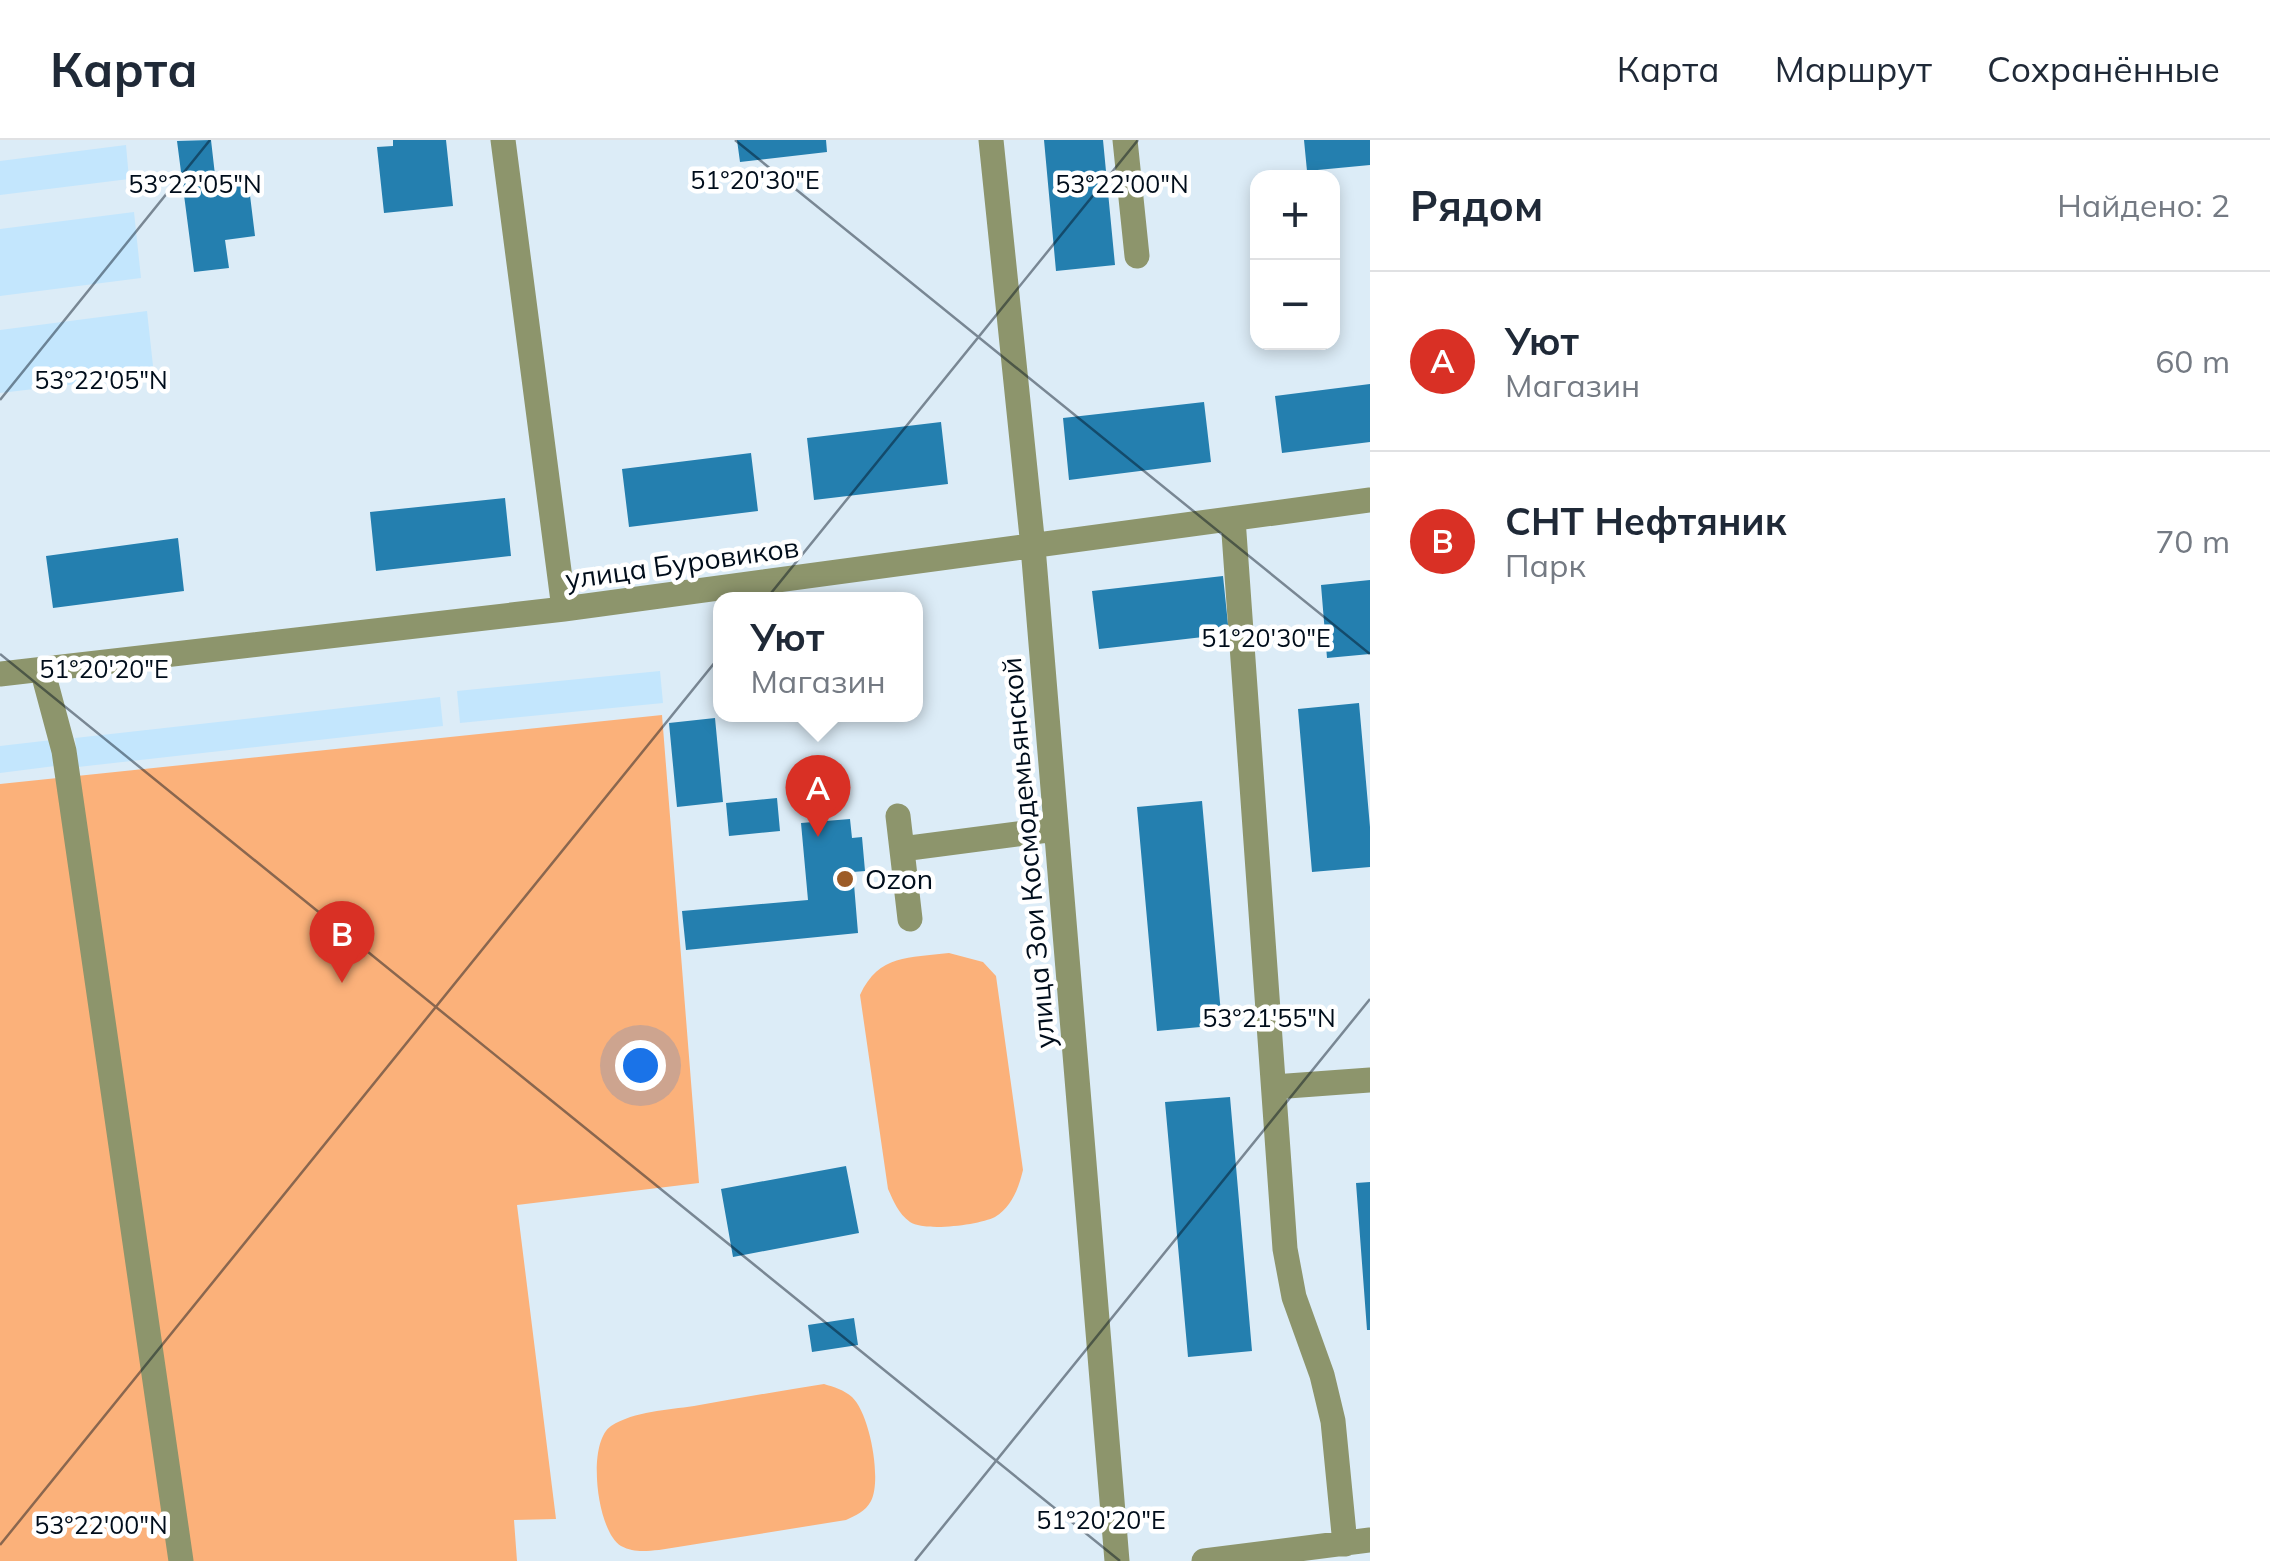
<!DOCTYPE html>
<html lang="ru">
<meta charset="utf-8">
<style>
:root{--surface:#fff;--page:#f6f6f7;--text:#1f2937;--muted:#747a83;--line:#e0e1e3;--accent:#d93025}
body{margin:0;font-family:Mulish,sans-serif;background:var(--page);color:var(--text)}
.controls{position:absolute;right:30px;top:30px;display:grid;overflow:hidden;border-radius:20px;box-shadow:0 5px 15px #0003}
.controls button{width:90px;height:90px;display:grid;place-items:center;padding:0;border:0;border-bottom:2px solid var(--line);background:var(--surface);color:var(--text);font:50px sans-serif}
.you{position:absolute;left:640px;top:925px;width:35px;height:35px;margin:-25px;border:8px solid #fff;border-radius:50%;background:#1a73e8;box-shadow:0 0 0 15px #1a73e833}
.badge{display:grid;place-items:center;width:65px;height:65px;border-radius:50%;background:var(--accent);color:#fff;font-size:32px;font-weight:700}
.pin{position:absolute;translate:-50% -82px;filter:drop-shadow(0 2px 5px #0008)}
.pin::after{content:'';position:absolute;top:52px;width:35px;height:30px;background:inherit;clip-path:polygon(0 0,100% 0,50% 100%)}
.popup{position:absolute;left:713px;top:452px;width:210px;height:130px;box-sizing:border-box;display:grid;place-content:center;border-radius:20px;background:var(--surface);filter:drop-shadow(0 2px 8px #0005);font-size:32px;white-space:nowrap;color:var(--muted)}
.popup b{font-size:38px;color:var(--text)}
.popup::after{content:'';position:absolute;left:50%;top:100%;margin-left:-20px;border:20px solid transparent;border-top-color:var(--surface)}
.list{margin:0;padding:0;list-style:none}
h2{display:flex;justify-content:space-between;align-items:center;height:130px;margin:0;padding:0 40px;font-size:42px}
h2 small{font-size:32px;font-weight:400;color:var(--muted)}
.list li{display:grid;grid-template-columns:65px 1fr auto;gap:30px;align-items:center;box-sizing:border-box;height:180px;padding:0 40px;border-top:2px solid var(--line)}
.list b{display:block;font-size:38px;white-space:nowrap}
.list p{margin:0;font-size:32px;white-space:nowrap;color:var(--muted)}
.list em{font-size:32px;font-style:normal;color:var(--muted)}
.map{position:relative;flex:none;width:1370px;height:1421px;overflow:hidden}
header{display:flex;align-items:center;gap:60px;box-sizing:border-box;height:140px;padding:0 50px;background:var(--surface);border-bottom:2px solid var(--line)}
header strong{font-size:48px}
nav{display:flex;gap:55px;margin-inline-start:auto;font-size:35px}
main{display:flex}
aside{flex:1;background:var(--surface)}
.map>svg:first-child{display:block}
</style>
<header>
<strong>Карта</strong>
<nav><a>Карта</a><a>Маршрут</a><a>Сохранённые</a></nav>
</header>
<main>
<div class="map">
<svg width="1370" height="1421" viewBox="0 0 1370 1421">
<rect width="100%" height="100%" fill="#dcecf7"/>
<path fill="#c3e6fd" d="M 126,5 L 129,39 L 0,55 L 0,21 Z
M 134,72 L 141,138 L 0,156 L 0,89 Z
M 147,171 L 154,235 L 0,253 L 0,190 Z
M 660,531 L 663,563 L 460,583 L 457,551 Z
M 440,557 L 443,586 L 78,627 L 75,598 Z
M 52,600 L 55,626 L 0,633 L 0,606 Z"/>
<path fill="#fbb17a" d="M 662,575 L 699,1043 L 517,1065 L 556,1379 L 514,1380 L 517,1421 L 0,1421 L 0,644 Z
M 949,813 L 983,822 L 996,836 L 1023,1030 C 1019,1047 1012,1067 995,1077 C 979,1085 925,1092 910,1082 C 898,1073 894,1062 888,1049 L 860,855 C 879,814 909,818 949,813 Z
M 824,1244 C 834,1247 844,1250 852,1257 C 870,1274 882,1340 871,1361 C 865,1372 856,1375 846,1380 L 659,1410 C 646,1411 634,1413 621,1406 C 597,1392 586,1303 611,1286 C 635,1271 667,1270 694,1266 C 737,1258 781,1251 824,1244 Z"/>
<path fill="#247faf" d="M 211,0 L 215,35 L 247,31 L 255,96 L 225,100 L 229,128 L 194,132 L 177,1 Z
M 393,0 L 446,0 L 453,66 L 384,73 L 377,7 L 393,6 Z
M 737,0 L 826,0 L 827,12 L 740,22 Z
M 1044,0 L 1103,0 L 1115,125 L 1056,131 Z
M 1304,0 L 1370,0 L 1370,25 L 1307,31 Z
M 1370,244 L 1370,302 L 1282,313 L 1275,256 Z
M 1204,262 L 1211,322 L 1069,340 L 1063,278 Z
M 941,282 L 948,344 L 814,360 L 807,298 Z
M 751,313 L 758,371 L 629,387 L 622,329 Z
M 505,358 L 511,416 L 376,431 L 370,372 Z
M 178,398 L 184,451 L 53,468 L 46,416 Z
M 1223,436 L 1229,494 L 1099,509 L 1092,451 Z
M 1370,440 L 1370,514 L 1327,518 L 1321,445 Z
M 1359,563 L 1370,687 L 1370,727 L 1312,732 L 1298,569 Z
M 715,578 L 723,662 L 677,667 L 669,583 Z
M 777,658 L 780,691 L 729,696 L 726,663 Z
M 1202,661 L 1222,885 L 1157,891 L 1137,667 Z
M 850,679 L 852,698 L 862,697 L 865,731 L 853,732 L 858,793 L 686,810 L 682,771 L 808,760 L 801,683 Z
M 1230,957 L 1252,1211 L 1188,1217 L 1165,962 Z
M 846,1026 L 859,1093 L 733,1117 L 721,1049 Z
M 1370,1042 L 1370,1190 L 1367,1190 L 1356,1043 Z
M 854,1178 L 858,1205 L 812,1212 L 808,1185 Z"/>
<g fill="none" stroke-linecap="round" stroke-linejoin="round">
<path stroke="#8d956c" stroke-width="25" d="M 503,0 L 564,469
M 991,0 L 1033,407 L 1117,1421
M 1125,0 L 1137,116
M 1233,379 L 1285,1109 L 1294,1157 L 1322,1235 L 1333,1281 L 1345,1404
M 42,529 L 64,611 L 181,1421
M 0,534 L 564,469 L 1370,360
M 898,676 L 910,779
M 902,709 L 1056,689
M 1274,947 L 1370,940
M 1204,1421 L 1370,1400"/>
</g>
<path fill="none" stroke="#000d1b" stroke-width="2.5" stroke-opacity="0.45" d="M 735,0 L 1370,514M 0,260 L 210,0M 0,514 L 1120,1421M 0,1405 L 1138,0M 915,1421 L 1370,859"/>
<circle fill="#9d5c27" stroke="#fff" stroke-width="4" cx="845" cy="739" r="10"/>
<g text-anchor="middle" stroke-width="9" stroke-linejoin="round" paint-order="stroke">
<g font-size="28" fill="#000d1b" stroke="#fff">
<text transform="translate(682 423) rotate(-8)" y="10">улица Буровиков</text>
<text transform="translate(1028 713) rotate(-95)" y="10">улица Зои Космодемьянской</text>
</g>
<g font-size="28" fill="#000d1b" stroke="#fff" text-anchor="start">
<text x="865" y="749">Ozon</text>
</g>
</g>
<g font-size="25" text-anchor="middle" fill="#000d1b" stroke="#fff" stroke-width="9" stroke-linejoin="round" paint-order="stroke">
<text x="755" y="49">51°20'30"E</text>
<text x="195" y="53">53°22'05"N</text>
<text x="1122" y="53">53°22'00"N</text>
<text x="101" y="249">53°22'05"N</text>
<text x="1266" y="507">51°20'30"E</text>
<text x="104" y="538">51°20'20"E</text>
<text x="1269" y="887">53°21'55"N</text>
<text x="1101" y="1389">51°20'20"E</text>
<text x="101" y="1394">53°22'00"N</text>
</g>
</svg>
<div class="controls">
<button>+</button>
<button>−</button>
</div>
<div class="you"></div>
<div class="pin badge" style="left:818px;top:697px">A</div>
<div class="popup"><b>Уют</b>Магазин</div>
<div class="pin badge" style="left:342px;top:843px">B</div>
</div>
<aside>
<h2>Рядом<small>Найдено: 2</small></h2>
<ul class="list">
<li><span class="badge">A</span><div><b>Уют</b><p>Магазин</p></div><em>60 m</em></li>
<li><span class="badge">B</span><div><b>СНТ Нефтяник</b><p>Парк</p></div><em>70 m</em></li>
</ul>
</aside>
</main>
